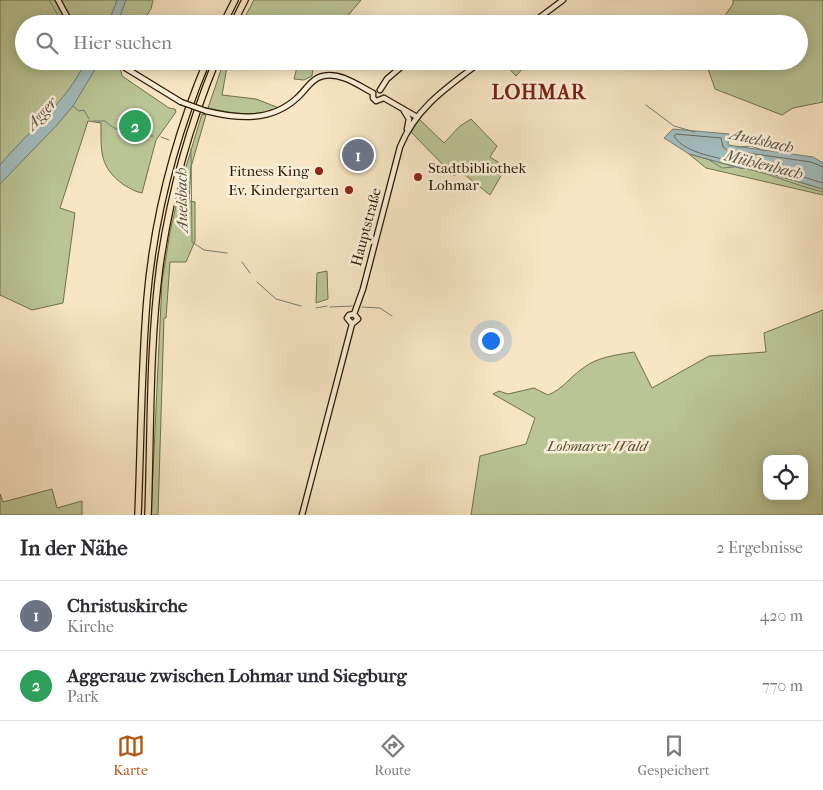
<!DOCTYPE html>
<html lang="de">
<meta charset="utf-8">
<style>
:root{--surface:#fff;--page:#f2f2f3;--text:#2b2b33;--muted:#7c7c81;--line:#e1e1e2;--accent:#b45309}
body{margin:0;font-family:"IM FELL French Canon",serif;background:var(--page);color:var(--text)}
.controls{position:absolute;right:15px;bottom:15px;display:grid;overflow:hidden;border-radius:10px;box-shadow:0 2px 12px #0003}
.controls button{width:45px;height:45px;display:grid;place-items:center;padding:0;border:0;border-bottom:1px solid var(--line);background:var(--surface);color:var(--text);font:25px sans-serif}
.you{position:absolute;left:490px;top:340px;width:18px;height:18px;margin:-12px;border:4px solid #fff;border-radius:50%;background:#1a73e8;box-shadow:0 0 0 8px #1a73e833}
.badge{display:grid;place-items:center;width:32px;height:32px;border-radius:50%;background:var(--accent);color:#fff;font-size:16px;font-weight:700}
.pin{position:absolute;translate:-50% -50%;border:2px solid #fff;box-shadow:0 1px 5px #0006}
.list{margin:0;padding:0;list-style:none}
h2{display:flex;justify-content:space-between;align-items:center;height:65px;margin:0;padding:0 20px;font-size:21px}
h2 small{font-size:16px;font-weight:400;color:var(--muted)}
.list li{display:grid;grid-template-columns:32px 1fr auto;gap:15px;align-items:center;box-sizing:border-box;height:70px;padding:0 20px;border-top:1px solid var(--line)}
.list b{display:block;font-size:19px;white-space:nowrap}
.list p{margin:0;font-size:16px;white-space:nowrap;color:var(--muted)}
.list em{font-size:16px;font-style:normal;color:var(--muted)}
.icon{flex:none;width:28px;height:28px;fill:none;stroke:currentColor;stroke-width:2;stroke-linecap:round;stroke-linejoin:round}
.map{position:relative;flex:none;width:823px;height:515px;overflow:hidden}
.search{position:absolute;background:var(--surface);box-shadow:0 2px 12px #0003;left:15px;right:15px;top:15px;height:55px;display:flex;align-items:center;gap:12px;box-sizing:border-box;padding:0 18px;border-radius:28px;color:var(--muted);font-size:19px}
.sheet{height:205px;background:var(--surface)}
nav{display:flex;justify-content:space-around;align-items:center;box-sizing:border-box;height:70px;border-top:1px solid var(--line);background:var(--surface);font-size:14px;color:var(--muted)}
nav a{display:grid;justify-items:center;gap:2px}
nav .on{color:var(--accent)}
.map>svg:first-child{display:block}
</style>
<div class="map">
<svg width="823" height="515" viewBox="0 0 823 515">
<rect width="100%" height="100%" fill="#f7e5c3"/>
<filter id="stains"><feTurbulence type="fractalNoise" baseFrequency=".004" numOctaves="4"/><feColorMatrix values="0 0 0 0 .2 0 0 0 0 .09 0 0 0 0 .02 0 0 0 .5 -.17"/></filter>
<radialGradient id="worn" r=".72"><stop offset=".6" stop-color="#630" stop-opacity="0"/><stop offset="1" stop-color="#630" stop-opacity=".3"/></radialGradient>
<path fill="#bac595" stroke="#726f4a" fill-rule="evenodd" d="M 0,0 L 153,0 L 151,9 L 141,24 L 136,22 L 135,24 L 24,24 L 24,61 L 107,61 L 121,71 L 122,76 L 169,108 L 175,109 L 176,112 L 156,140 L 142,193 C 135,192 130,188 124,185 C 99,167 101,151 101,123 L 88,121 L 60,208 L 75,213 L 63,303 L 32,310 L 0,295 Z
M 254,0 L 361,0 L 341,24 L 267,24 L 260,19 L 257,24 L 241,24 Z
M 733,0 L 823,0 L 823,102 L 793,108 L 782,115 L 715,89 L 708,69 L 702,61 L 799,61 L 799,24 L 719,24 L 733,4 Z
M 224,61 L 228,61 L 222,95 L 256,99 L 279,108 C 257,118 231,113 208,108 Z
M 283,61 L 314,61 L 312,76 L 304,80 L 294,79 L 297,67 L 280,63 Z
M 502,61 L 520,61 L 525,66 L 516,76 Z
M 202,114 L 206,115 L 191,167 L 189,201 L 195,202 L 195,241 L 186,262 L 170,262 L 166,318 L 164,318 L 158,515 L 151,515 L 162,282 L 170,232 L 182,180 Z
M 419,119 L 444,143 L 460,126 L 471,119 L 497,146 L 490,157 L 506,167 L 490,195 L 460,171 L 454,176 L 411,132 Z
M 689,154 L 740,168 L 755,169 L 823,189 L 823,195 L 706,168 Z
M 327,271 L 328,299 L 316,303 L 317,273 Z
M 823,310 L 823,515 L 471,515 L 480,456 L 526,444 L 535,418 L 493,394 L 499,391 L 508,394 L 534,388 L 548,395 C 563,389 569,378 582,369 C 596,357 616,355 634,352 L 652,388 L 709,356 L 766,352 L 764,333 ZM 767,459 L 804,459 L 804,496 L 767,496 Z
M 52,489 L 57,508 L 82,501 L 82,515 L 0,515 L 0,494 L 3,502 Z"/>
<path fill="#a2bcbe" stroke="#727b72" d="M 117,0 L 126,0 L 117,24 L 108,24 Z
M 86,61 L 100,61 L 73,106 L 56,126 L 0,184 L 0,165 C 29,130 66,103 86,61 Z
M 673,129 L 729,134 L 728,145 L 813,157 L 823,163 L 823,189 L 755,169 L 740,168 L 689,154 L 664,138 Z"/>
<g fill="none" stroke-linecap="round" stroke-linejoin="round">
<path stroke="#666a5f" stroke-width="1" d="M 823,167 L 811,162 L 727,150 L 723,147 L 721,138 L 676,134 L 674,136 C 685,156 735,161 756,164 C 778,167 801,177 823,183"/>
<path stroke="#727b72" stroke-width="1" d="M 49,0 L 63,24
M 646,105 L 674,126 L 695,132
M 73,106 L 79,111 L 84,110 L 89,119
M 93,121 L 105,121 C 118,134 136,135 153,136
M 161,137 L 169,140
M 737,147 L 751,146 L 765,151
M 191,149 L 192,242 L 204,250 L 227,253
M 706,158 L 722,168 L 734,167
M 748,169 C 774,175 797,186 823,192
M 242,262 L 250,273
M 257,282 L 276,299 L 301,306
M 330,307 L 352,306
M 362,307 L 380,308 L 392,316
M 316,308 L 327,306"/>
<defs>
<path id="secondary" d="M 58,0 L 71,24
M 483,24 L 489,22 L 493,24
M 531,24 L 563,0
M 114,61 L 181,102
M 380,90 L 387,79 L 408,61
M 373,93 L 373,98 L 376,101 L 384,98
M 384,98 L 417,117
M 206,111 C 238,119 271,122 297,98 C 305,91 312,78 323,76 C 340,72 358,85 373,93
M 404,111 L 409,119 L 407,129
M 354,314 L 363,289 L 400,147 C 416,107 449,86 482,61
M 352,324 L 347,318 L 349,315 L 354,314
M 352,324 L 358,319 L 354,314
M 302,515 L 352,324"/>
<path id="highway" d="M 223,24 L 235,0
M 233,24 L 245,0
M 138,515 C 141,443 141,371 147,299 C 154,218 175,137 207,61
M 148,515 C 151,432 149,348 160,265 C 170,195 189,127 216,61"/>
</defs>
<use href="#secondary" stroke="#2b1900" stroke-width="7"/>
<use href="#highway" stroke="#2b1900" stroke-width="8"/>
<use href="#secondary" stroke="#faeed8" stroke-width="4.5"/>
<use href="#highway" stroke="#f7e5c3" stroke-width="5.5"/>
<defs>
<path id="secondary-bridge" d="M 181,102 L 206,111"/>
</defs>
<use href="#secondary-bridge" stroke="#2b1900" stroke-width="7" stroke-linecap="butt"/>
<use href="#secondary-bridge" stroke="#faeed8" stroke-width="4.5"/>
</g>
<g fill="#8f2418" stroke="#faeed8" stroke-width="2">
<circle cx="319" cy="171" r="5"/>
<circle cx="418" cy="177" r="5"/>
<circle cx="349" cy="190" r="5"/>
</g>
<g text-anchor="middle" stroke-width="5" stroke-linejoin="round" paint-order="stroke">
<g font-size="15" fill="#2b1900" stroke="#faeed8" text-anchor="end">
<text x="428" y="173" text-anchor="start">Stadtbibliothek<tspan x="428" dy="17">Lohmar</tspan></text>
<text x="309" y="176">Fitness King</text>
<text x="339" y="195">Ev. Kindergarten</text>
</g>
<g font-size="15" fill="#2b1900" stroke="#faeed8">
<text transform="translate(366 227) rotate(-75)" y="5">Hauptstraße</text>
</g>
<g font-size="15" font-style="italic" fill="#564d2d" stroke="#faeed8">
<text x="597" y="451">Lohmarer Wald</text>
</g>
<g font-size="16" font-style="italic" fill="#555242" stroke="#faeed8">
<text transform="translate(41 113) rotate(-48)" y="6">Agger</text>
<text transform="translate(762 140) rotate(13)" y="6">Auelsbach</text>
<text transform="translate(764 164) rotate(14)" y="6">Mühlenbach</text>
<text transform="translate(181 200) rotate(-91)" y="6">Auelsbach</text>
</g>
<g font-size="20" font-weight="bold" letter-spacing="1" fill="#7a1f14" stroke="#faeed8">
<text x="539" y="99">LOHMAR</text>
</g>
</g>
<rect width="100%" height="100%" filter="url(#stains)"/>
<rect width="100%" height="100%" fill="url(#worn)"/>
</svg>
<div class="controls">
<button><svg class="icon" aria-label="locate" viewBox="0 0 24 24"><circle cx="12" cy="12" r="6"/><path d="M12 2v4M12 18v4M2 12h4M18 12h4"/></svg></button>
</div>
<div class="you"></div>
<div class="pin badge" style="left:358px;top:155px;background:#6b7280">1</div>
<div class="pin badge" style="left:135px;top:126px;background:#2e9e5b">2</div>
<div class="search"><svg class="icon" aria-label="search" viewBox="0 0 24 24"><circle cx="10" cy="10" r="6"/><path d="M15 15l6 6"/></svg>Hier suchen</div>
</div>
<section class="sheet">
<h2>In der Nähe<small>2 Ergebnisse</small></h2>
<ul class="list">
<li><span class="badge" style="background:#6b7280">1</span><div><b>Christuskirche</b><p>Kirche</p></div><em>420 m</em></li>
<li><span class="badge" style="background:#2e9e5b">2</span><div><b>Aggeraue zwischen Lohmar und Siegburg</b><p>Park</p></div><em>770 m</em></li>
</ul>
</section>
<nav>
<a class="on"><svg class="icon" aria-label="map" viewBox="0 0 24 24"><path d="M3 6l6-2 6 2 6-2v14l-6 2-6-2-6 2zM9 4v14M15 6v14"/></svg>Karte</a>
<a><svg class="icon" aria-label="directions" viewBox="0 0 24 24"><path d="M12 3l9 9-9 9-9-9zM9 14v-3h6M13 9l2 2-2 2"/></svg>Route</a>
<a><svg class="icon" aria-label="saved" viewBox="0 0 24 24"><path d="M7 4h10v16l-5-4-5 4z"/></svg>Gespeichert</a>
</nav>
